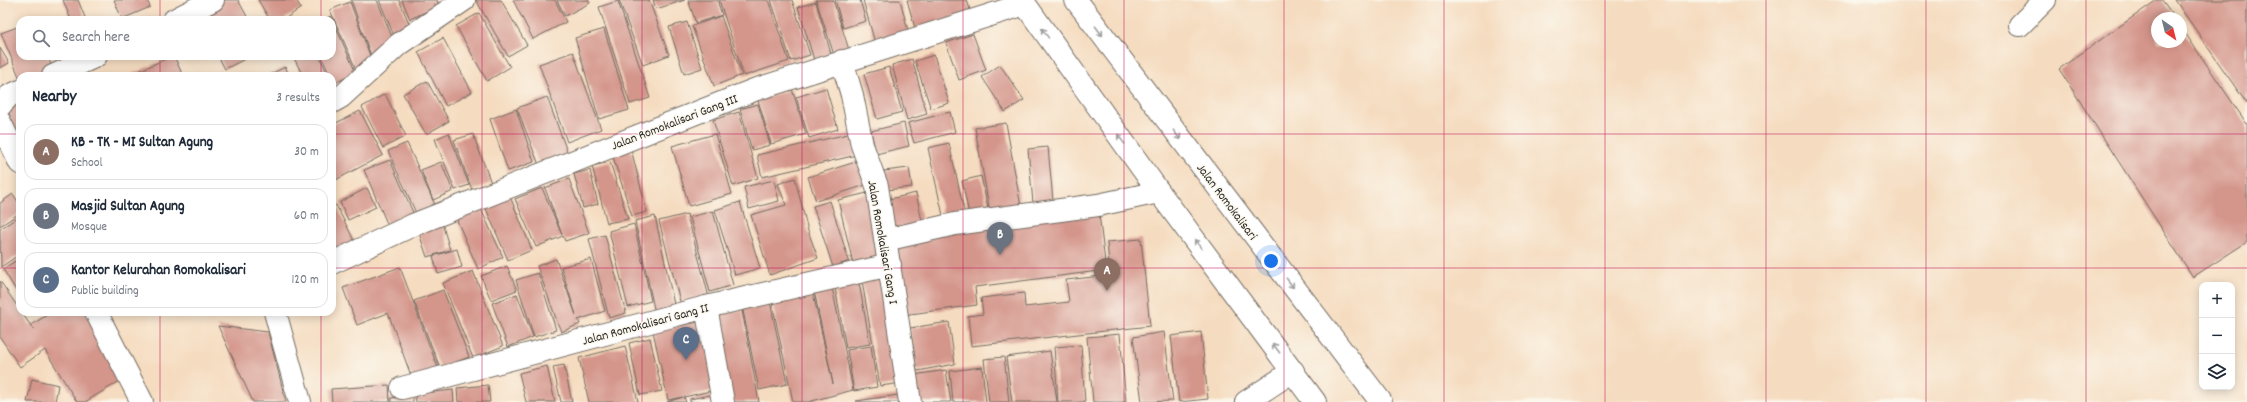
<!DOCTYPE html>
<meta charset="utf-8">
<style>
:root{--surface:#fff;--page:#f6f6f7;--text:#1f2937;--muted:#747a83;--line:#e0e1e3;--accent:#b45309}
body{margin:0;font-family:Dekko,sans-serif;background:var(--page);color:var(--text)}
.controls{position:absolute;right:12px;bottom:12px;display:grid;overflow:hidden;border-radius:8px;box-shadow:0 2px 10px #0003}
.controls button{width:36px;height:36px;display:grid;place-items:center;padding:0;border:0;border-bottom:1px solid var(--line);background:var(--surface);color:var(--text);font:20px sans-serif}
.compass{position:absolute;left:2151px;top:12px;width:36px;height:36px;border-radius:50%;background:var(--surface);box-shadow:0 2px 10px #0003;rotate:145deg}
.you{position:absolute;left:1271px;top:261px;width:14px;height:14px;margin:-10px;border:3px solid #fff;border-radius:50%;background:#1a73e8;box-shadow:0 0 0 6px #1a73e833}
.badge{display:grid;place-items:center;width:26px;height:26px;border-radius:50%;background:var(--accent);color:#fff;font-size:13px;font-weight:700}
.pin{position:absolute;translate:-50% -33px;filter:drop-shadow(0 1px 2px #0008)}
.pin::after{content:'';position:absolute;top:21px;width:14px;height:12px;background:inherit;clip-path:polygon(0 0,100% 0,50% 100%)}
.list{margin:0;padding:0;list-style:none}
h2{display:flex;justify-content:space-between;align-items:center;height:52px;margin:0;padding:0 16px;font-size:17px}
h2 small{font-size:13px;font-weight:400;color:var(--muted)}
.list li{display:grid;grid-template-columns:26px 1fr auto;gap:12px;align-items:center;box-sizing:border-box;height:56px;margin:0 8px 8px;padding:0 8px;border:1px solid var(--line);border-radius:12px}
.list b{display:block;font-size:15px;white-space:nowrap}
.list p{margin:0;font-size:13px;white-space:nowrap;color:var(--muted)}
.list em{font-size:13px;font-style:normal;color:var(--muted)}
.icon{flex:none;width:22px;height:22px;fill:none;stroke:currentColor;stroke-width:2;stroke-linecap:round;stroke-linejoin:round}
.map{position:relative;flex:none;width:2247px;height:402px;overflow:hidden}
.search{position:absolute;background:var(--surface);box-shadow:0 2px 10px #0003;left:16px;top:16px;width:320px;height:44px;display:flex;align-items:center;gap:10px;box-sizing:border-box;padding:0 14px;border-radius:12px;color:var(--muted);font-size:15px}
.panel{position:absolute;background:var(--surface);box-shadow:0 2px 10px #0003;left:16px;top:72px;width:320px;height:244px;border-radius:12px}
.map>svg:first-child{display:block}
</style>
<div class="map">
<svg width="2247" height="402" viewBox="0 0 2247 402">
<rect width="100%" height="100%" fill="#fbf7ec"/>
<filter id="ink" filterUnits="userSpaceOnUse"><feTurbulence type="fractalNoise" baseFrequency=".025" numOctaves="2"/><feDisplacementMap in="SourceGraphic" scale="8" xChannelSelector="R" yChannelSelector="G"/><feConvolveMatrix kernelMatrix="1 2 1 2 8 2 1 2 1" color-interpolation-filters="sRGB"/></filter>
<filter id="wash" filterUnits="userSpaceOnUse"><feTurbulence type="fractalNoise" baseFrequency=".012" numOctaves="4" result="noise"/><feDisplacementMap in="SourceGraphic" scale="16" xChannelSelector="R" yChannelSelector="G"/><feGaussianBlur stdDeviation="0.9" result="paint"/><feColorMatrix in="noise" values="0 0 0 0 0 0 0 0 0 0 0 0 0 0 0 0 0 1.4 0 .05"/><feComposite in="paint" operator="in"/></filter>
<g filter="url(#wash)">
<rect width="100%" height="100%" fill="#f5dcc0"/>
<g id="blocks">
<path fill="#d4958b" d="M 63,0 L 78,0 L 86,20 L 71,20 Z
M 114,0 L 147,0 L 150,7 L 122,19 Z
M 220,0 L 238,0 L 249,20 L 198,20 L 195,14 Z
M 258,0 L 296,0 L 301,8 L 283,20 L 270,20 Z
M 351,0 L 377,0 L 395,44 L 371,56 Z
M 379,0 L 399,0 L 412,30 L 395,38 Z
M 402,0 L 437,0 L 439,6 L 410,19 Z
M 476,0 L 501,0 L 527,45 L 508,56 Z
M 513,0 L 555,0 L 566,22 L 533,39 Z
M 557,0 L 588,0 L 590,3 L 565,16 Z
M 619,0 L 649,0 L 669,55 L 643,65 Z
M 653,0 L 685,0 L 656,9 Z
M 688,0 L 717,0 L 722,15 L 696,23 Z
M 719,0 L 768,0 L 789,61 L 744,76 Z
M 771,0 L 792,0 L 810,55 L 791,61 Z
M 816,0 L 833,0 L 850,53 L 835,58 Z
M 835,0 L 860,0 L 866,21 L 843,28 Z
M 863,0 L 900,0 L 909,34 L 875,43 Z
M 907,0 L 967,0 L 971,13 L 915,28 Z
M 2157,0 L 2162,0 L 2175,18 L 2157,18 L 2157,42 L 2181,42 L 2181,27 L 2247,124 L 2247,242 L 2193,277 L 2059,69 Z
M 2175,0 L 2247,0 L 2247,104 Z
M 618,1 L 650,98 L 630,104 L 599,7 Z
M 350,2 L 372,61 L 356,69 L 330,10 Z
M 816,2 L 831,54 L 814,60 L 798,7 Z
M 479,13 L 510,67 L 487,81 L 456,26 Z
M 331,16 L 356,73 L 334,83 L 321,56 L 332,56 L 332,20 L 322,20 Z
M 721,16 L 742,75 L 714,86 L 692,26 Z
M 687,22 L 702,68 L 684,74 L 669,27 Z
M 20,26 L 20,56 L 47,56 L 53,69 L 35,76 L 20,76 L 20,79 L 1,33 Z
M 604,29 L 629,110 L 599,119 L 575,38 Z
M 973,34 L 986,70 L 959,80 L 946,43 Z
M 443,38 L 472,92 L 446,106 L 418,52 Z
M 0,48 L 9,63 L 0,68 Z
M 573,52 L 601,129 L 567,142 L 539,64 Z
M 934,55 L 949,103 L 931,109 L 915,61 Z
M 172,56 L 174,56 L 183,76 L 128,76 Z
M 218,56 L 251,56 L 225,69 Z
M 293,56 L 319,56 L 329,76 L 303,76 Z
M 912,59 L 927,114 L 907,120 L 892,65 Z
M 1000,65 L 1024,100 L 1005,112 L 982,77 Z
M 285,67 L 290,76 L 267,76 Z
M 889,67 L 902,112 L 877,119 L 864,74 Z
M 222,72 L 224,76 L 213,76 Z
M 427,81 L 449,121 L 426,134 L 403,94 Z
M 826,88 L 838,129 L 809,138 L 796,97 Z
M 792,89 L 806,134 L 771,144 L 758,100 Z
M 385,94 L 406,136 L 383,148 L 362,107 Z
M 547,97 L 568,154 L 539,165 L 517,108 Z
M 20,101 L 20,142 L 6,106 Z
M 758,104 L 770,145 L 752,150 L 740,109 Z
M 516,109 L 534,162 L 508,171 L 490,119 Z
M 360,111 L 383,155 L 332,182 L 332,125 Z
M 739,112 L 758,178 L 733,186 L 713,120 Z
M 950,112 L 955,132 L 914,143 L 908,123 Z
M 904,123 L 909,146 L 876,154 L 871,131 Z
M 1006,123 L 1021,207 L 990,212 L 975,128 Z
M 449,133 L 469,185 L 455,190 L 435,139 Z
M 852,133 L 857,155 L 762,177 L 757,155 Z
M 473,134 L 491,183 L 472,190 L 454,140 Z
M 715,134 L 732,194 L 689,206 L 672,146 Z
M 407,143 L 435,205 L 416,213 L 388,151 Z
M 949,143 L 965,215 L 944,220 L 928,148 Z
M 1048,147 L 1053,201 L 1033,203 L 1028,149 Z
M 631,149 L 647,212 L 632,216 L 612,154 Z
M 865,159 L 872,183 L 816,201 L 808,177 Z
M 390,160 L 415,217 L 389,228 L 364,170 Z
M 441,162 L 453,191 L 433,200 L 421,170 Z
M 610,162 L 628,219 L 607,223 L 592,166 Z
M 909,168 L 912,187 L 886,190 L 884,171 Z
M 590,170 L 598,204 L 583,208 L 574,174 Z
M 981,176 L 988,209 L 969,214 L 962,181 Z
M 795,178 L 808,231 L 818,258 L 770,275 L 751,215 L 786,205 L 778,184 Z
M 569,179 L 589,233 L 565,241 L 563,236 L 536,247 L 515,199 L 542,188 L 562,235 L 545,188 Z
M 774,180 L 779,201 L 749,209 L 744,187 Z
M 367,188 L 376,207 L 348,220 L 340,202 Z
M 871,192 L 887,259 L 854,267 L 838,200 Z
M 916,193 L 924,230 L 889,237 L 881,201 Z
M 13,194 L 20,205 L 20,213 L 0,226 L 0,203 Z
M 509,194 L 532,250 L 508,260 L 484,204 Z
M 830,201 L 849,261 L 833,267 L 813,206 Z
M 740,202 L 760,268 L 735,275 L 715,210 Z
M 336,205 L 358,248 L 332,257 L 332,207 Z
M 1098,206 L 1106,270 L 975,287 L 977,305 L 903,315 L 894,241 Z
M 480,207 L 503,257 L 478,269 L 456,218 Z
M 713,211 L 733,285 L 710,292 L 690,217 Z
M 687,214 L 710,301 L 682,309 L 659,221 Z
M 20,216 L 20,254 L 1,267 L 0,229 Z
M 655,216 L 675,309 L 655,313 L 635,221 Z
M 442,223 L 450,250 L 427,257 L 419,233 Z
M 634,224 L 651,301 L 628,307 L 609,231 Z
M 605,235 L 626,313 L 609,318 L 589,239 Z
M 1141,239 L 1150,326 L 971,346 L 968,316 L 983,314 L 981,298 L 1024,293 L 1025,307 L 1069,302 L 1066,280 L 1110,275 L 1107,242 Z
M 457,249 L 462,267 L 438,274 L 433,256 Z
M 20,258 L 20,297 L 3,269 Z
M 556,259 L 576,315 L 561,267 L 591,259 L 605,311 L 578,320 L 580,324 L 561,332 L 537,266 Z
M 507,266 L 517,290 L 491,300 L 481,276 Z
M 400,267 L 439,371 L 413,381 L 388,313 L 357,325 L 343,288 Z
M 473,271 L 503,346 L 473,358 L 443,283 Z
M 883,271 L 902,383 L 880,386 L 861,275 Z
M 538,273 L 556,330 L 534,337 L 516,280 Z
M 0,281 L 33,329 L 31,325 L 52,312 L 85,312 L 125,378 L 85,402 L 77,402 L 45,350 L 20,367 L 0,337 Z
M 859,283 L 870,344 L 846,348 L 835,287 Z
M 832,287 L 853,390 L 808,402 L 793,402 L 772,302 L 813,293 L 833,384 L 814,290 Z
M 443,290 L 469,357 L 440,368 L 414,301 Z
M 517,294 L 533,337 L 508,347 L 492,303 Z
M 770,301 L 787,384 L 759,390 L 742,306 Z
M 742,310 L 759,402 L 727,402 L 711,316 Z
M 704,321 L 719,389 L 684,397 L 686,402 L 667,402 L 683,397 L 668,400 L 653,331 Z
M 949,322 L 955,364 L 917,371 L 910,328 Z
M 218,326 L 268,332 L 286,402 L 253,402 Z
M 1164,332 L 1173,401 L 1142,402 L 1133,337 Z
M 1201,332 L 1208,399 L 1179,402 L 1171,336 Z
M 1120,334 L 1126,402 L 1093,402 L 1087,337 Z
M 650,338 L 662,391 L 640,395 L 629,343 Z
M 1081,345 L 1085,402 L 1058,402 L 1054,347 Z
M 625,346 L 638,402 L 589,402 L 579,358 Z
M 871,346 L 877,387 L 854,391 L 847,350 Z
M 1050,351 L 1057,402 L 1012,402 L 1006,357 Z
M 1004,357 L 1009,402 L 989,402 L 984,359 Z
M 564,365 L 572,402 L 561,402 L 553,367 Z
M 547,366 L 555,402 L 526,402 L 519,373 Z
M 982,367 L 986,402 L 953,402 L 950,371 Z
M 946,370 L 951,402 L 919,402 L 914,375 Z
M 32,379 L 58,385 L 55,402 L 27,402 Z
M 389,385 L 390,402 L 332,402 L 331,389 Z
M 488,385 L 490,402 L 458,402 L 457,388 Z
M 453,390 L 454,402 L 416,402 L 415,394 Z
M 715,394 L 717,402 L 690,402 L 690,399 Z
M 905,394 L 906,402 L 856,402 L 856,401 Z
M 413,396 L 413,402 L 391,402 L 391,398 Z"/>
</g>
</g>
<g filter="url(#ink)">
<use href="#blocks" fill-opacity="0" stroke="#72695f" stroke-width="1"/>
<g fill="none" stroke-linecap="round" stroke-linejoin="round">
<defs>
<path id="minor" d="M 174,20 L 213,0
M 2020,25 L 2045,0
M 842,61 L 852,95 L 862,145 L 877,186 L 910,402
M 53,76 L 96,56
M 332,102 L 341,97 L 399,44 L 464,0
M 0,106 L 9,96 L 20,91
M 0,122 L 20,163
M 885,240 L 955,224 L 1098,205 L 1159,192
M 332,263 L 413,225 L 754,90 L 1025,4
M 706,307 L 723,402
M 96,312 L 142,402
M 275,312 L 300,402
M 402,388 L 706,307 L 890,265
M 1246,402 L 1293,371"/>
<path id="highway" d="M 1022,0 L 1159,192 L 1315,402
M 1076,0 L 1381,402"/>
</defs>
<use href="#minor" stroke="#72695f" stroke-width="24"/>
<use href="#highway" stroke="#72695f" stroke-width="24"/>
<use href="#minor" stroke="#fff" stroke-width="22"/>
<use href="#highway" stroke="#fff" stroke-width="22"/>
</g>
<defs><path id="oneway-shaft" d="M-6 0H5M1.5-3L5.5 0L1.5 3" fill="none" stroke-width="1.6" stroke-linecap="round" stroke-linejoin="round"/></defs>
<g stroke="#a0a0a0">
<use href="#oneway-shaft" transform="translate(1099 31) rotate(53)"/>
<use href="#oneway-shaft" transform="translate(1045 33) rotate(-126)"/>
<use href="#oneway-shaft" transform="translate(1177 135) rotate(53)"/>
<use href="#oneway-shaft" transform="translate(1121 139) rotate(-126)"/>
<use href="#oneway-shaft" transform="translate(1198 244) rotate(-127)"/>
<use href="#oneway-shaft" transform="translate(1290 283) rotate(53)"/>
<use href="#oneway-shaft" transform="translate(1276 348) rotate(-127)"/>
</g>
</g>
<path fill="none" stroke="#c2185b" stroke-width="1" stroke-opacity="0.55" d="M 160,0 L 160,20M 321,0 L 321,20M 482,0 L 482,402M 642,0 L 642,402M 802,0 L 802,402M 963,0 L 963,402M 1124,0 L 1124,402M 1284,0 L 1284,402M 1444,0 L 1444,402M 1605,0 L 1605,402M 1766,0 L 1766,402M 1926,0 L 1926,402M 2086,0 L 2086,402M 160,56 L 160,76M 321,56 L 321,76M 0,134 L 20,134M 332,134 L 2247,134M 0,268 L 20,268M 332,268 L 2247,268M 160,312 L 160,402M 321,312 L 321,402"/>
<g text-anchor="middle" stroke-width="3" stroke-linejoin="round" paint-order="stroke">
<g font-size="13" fill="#2b2b2b" stroke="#fbf7ec">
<text transform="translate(674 121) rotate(-21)" y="5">Jalan Romokalisari Gang III</text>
<text transform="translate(1228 201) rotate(53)" y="5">Jalan Romokalisari</text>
<text transform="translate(884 242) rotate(80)" y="5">Jalan Romokalisari Gang I</text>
<text transform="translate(645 323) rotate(-15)" y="5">Jalan Romokalisari Gang II</text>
</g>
</g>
</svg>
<div class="controls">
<button>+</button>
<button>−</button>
<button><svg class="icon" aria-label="layers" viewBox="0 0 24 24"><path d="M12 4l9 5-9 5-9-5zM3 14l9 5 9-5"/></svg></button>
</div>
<svg class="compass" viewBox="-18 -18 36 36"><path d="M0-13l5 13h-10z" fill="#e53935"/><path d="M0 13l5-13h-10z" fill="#747a83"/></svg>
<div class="you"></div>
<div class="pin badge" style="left:1107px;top:291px;background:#8d6e63">A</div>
<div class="pin badge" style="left:1000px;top:255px;background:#6b7280">B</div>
<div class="pin badge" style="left:686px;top:360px;background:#5c6f8a">C</div>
<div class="search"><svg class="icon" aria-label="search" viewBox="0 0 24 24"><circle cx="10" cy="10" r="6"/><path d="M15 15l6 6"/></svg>Search here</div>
<section class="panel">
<h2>Nearby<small>3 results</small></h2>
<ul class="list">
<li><span class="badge" style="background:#8d6e63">A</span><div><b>KB - TK - MI Sultan Agung</b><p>School</p></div><em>30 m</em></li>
<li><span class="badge" style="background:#6b7280">B</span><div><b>Masjid Sultan Agung</b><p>Mosque</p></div><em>60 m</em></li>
<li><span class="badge" style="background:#5c6f8a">C</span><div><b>Kantor Kelurahan Romokalisari</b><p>Public building</p></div><em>120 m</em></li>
</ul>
</section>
</div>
